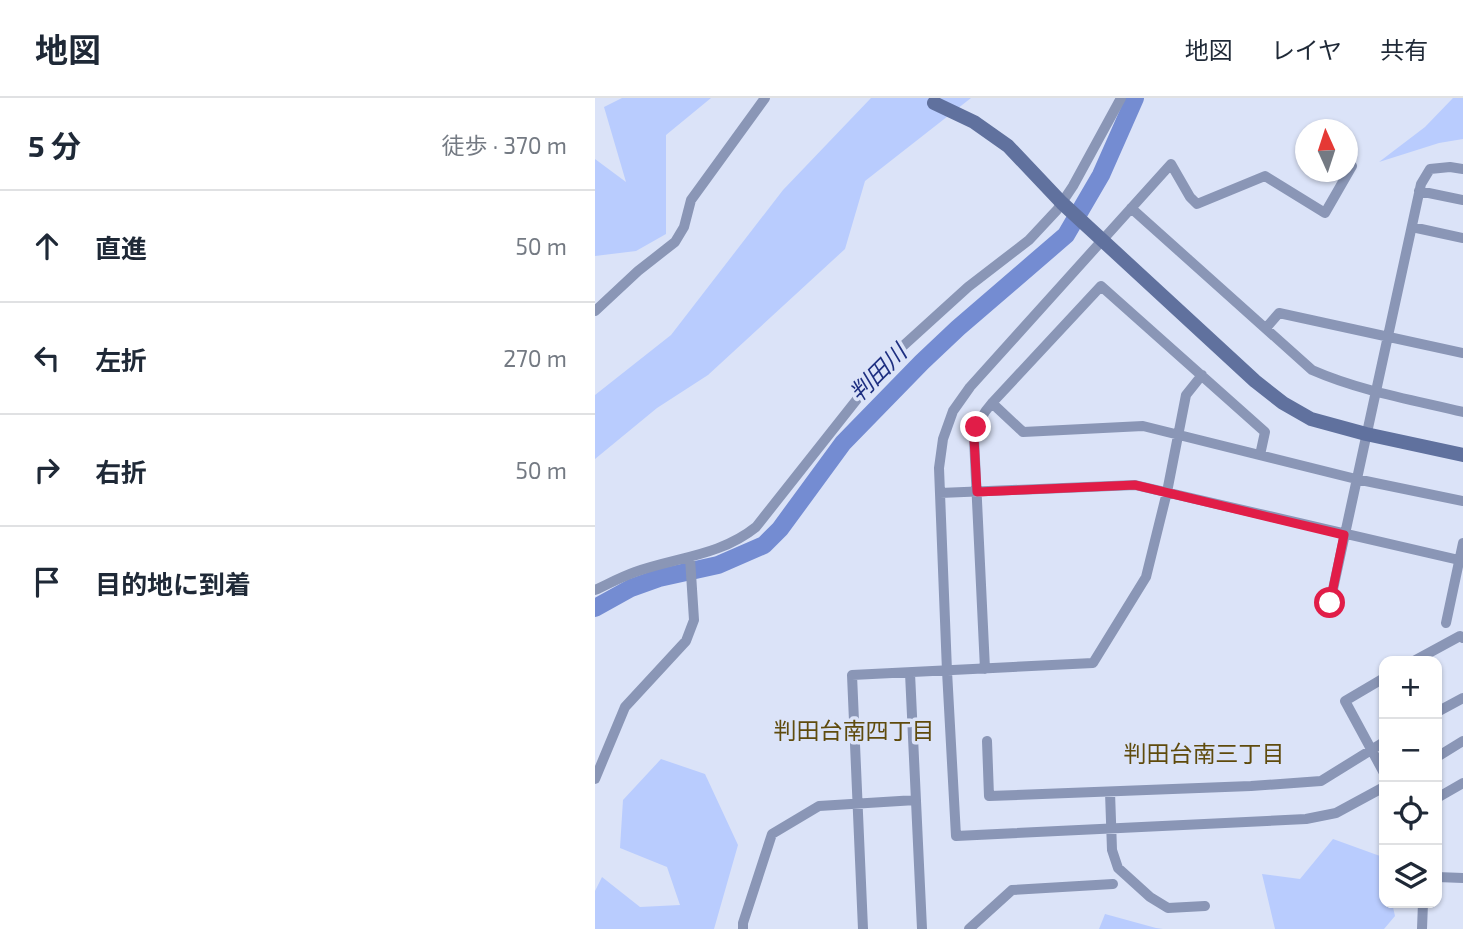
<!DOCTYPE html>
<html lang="ja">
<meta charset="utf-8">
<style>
:root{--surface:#fff;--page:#f2f2f3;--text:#1f2937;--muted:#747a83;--line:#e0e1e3}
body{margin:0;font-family:"Exo 2","Noto Sans JP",sans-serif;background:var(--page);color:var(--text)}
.controls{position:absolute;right:21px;bottom:21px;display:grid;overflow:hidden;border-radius:14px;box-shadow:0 2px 5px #0004}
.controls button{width:63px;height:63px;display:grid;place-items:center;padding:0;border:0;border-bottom:2px solid var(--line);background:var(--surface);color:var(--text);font:35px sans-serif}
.compass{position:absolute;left:700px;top:21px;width:63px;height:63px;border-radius:50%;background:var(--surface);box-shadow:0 2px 5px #0004;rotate:357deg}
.stop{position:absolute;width:21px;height:21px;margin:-16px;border:5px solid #e11d48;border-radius:50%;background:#fff}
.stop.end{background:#e11d48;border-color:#fff;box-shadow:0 2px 7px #0008}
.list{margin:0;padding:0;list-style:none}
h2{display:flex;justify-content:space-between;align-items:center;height:91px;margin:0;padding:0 28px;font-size:30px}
h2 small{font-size:23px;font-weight:400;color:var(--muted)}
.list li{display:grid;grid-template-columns:46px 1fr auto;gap:21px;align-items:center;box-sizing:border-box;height:112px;padding:0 28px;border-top:2px solid var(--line)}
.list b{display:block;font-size:26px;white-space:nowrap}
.list em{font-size:23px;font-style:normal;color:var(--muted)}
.icon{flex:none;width:38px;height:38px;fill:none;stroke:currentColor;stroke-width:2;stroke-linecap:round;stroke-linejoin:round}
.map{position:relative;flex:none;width:868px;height:831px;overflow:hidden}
header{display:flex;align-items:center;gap:42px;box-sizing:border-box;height:98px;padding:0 35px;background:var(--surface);border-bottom:2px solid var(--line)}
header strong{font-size:33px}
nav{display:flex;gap:38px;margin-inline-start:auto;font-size:24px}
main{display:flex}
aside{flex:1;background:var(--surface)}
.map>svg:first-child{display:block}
</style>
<header>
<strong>地図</strong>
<nav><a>地図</a><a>レイヤ</a><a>共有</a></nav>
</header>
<main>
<aside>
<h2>5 分<small>徒歩 · 370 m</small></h2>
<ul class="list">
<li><svg class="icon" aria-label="ahead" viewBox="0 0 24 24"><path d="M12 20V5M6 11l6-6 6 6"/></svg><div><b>直進</b></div><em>50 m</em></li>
<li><svg class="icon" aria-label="left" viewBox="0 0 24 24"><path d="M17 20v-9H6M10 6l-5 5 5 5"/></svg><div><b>左折</b></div><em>270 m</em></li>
<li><svg class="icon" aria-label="right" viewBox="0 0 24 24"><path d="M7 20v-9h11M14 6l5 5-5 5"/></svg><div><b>右折</b></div><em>50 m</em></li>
<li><svg class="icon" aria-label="arrive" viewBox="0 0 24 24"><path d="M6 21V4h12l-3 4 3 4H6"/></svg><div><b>目的地に到着</b></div></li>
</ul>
</aside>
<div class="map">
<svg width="868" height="831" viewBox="0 0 868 831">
<rect width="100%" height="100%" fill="#dbe3f8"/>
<path fill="#b9ccfe" d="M 27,0 L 116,0 L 71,37 L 71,136 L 41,153 L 0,158 L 0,61 L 31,84 L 9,9 Z
M 276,0 L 376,0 L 270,83 L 250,151 L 113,277 L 62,310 L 0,361 L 0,297 L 76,237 L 188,92 Z
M 858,0 L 868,0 L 868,41 L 844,45 L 784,64 L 830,29 Z
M 66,661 L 110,676 L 143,747 L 119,831 L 0,831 L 0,793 L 7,779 L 45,809 L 85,807 L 72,769 L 25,750 L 28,702 Z
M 738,741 L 785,758 L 789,775 L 789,805 L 797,805 L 800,818 L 789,831 L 680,831 L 667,776 L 705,781 Z
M 510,816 L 561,830 L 568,831 L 504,831 Z"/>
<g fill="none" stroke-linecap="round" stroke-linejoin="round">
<path stroke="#748cd2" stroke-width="18" d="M 0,510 L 36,490 L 64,480 L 123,467 L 169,447 L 185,431 L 248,345 L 327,264 L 363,230 L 471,137 L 506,77 L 540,0"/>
<path stroke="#8a96b6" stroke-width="10" d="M 757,68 L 730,115 L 670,78 L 602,106 L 595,99 L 576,66 L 375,289 L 358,313 L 348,341 L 344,370 L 352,573 L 361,738 L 711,721 L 741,715 L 789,689
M 824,93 L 868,102
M 536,110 L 717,272 C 765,293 818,302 868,314
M 817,129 L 868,140
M 0,213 L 43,173 L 80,144 L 89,129 L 96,102 L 170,0
M 671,230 L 684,215 L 868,255
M 397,305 L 428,334 L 548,328 L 761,381 L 868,403
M 345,395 L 540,387 L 864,462
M 0,492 C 13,486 26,479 40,474 C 82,459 125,458 161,429 L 263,300 L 308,248 L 373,189 L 434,142 L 462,112 L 478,88 L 526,0
M 735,505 L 826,86 L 835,71 L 855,69 L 868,71
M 851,525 L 868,445
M 819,563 L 865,538 L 868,540
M 390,571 L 379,340 C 382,326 387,316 397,305 L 506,188 L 670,334 L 665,357
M 315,575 L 327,831
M 789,580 L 750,603 L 789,675
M 842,614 L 868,600
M 392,643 L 394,698 L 656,688 L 726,683 L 789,644
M 842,659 L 868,643
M 0,681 L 30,609 L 91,543 L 99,522 L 95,460
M 515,694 L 517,752 L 523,770 L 555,799 L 573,810 L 610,808
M 842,700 L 868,685
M 842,779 L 868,780
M 148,831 L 148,825 L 177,736 L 224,708 L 321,702
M 268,831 L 257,577 L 498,565 L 551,479 L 572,394 L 591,297 L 607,277
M 374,831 L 417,792 L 518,786
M 827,831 L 828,805"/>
<path stroke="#60719e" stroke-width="14" d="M 339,5 L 379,24 L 413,48 L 467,105 L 660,283 L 688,305 L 716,321 L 771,336 L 868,357"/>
</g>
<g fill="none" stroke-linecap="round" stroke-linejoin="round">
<path stroke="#e11d48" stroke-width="9" d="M 381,329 L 379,340 L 382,394 L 540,387 L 749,437 L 735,505"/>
</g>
<g text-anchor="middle" stroke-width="7" stroke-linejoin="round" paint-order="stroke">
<g font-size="23" font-style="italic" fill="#1e2f81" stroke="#dbe3f8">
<text transform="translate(283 275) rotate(-45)" y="8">判田川</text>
</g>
<g font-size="23" fill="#5f4b0d" stroke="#dbe3f8">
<text x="259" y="641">判田台南四丁目</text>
<text x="609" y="664">判田台南三丁目</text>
</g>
</g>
</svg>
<div class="controls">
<button>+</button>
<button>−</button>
<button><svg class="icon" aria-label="locate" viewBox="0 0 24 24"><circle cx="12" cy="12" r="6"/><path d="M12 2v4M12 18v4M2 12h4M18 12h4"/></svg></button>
<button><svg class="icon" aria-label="layers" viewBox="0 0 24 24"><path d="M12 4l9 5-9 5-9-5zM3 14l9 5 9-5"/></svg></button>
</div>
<svg class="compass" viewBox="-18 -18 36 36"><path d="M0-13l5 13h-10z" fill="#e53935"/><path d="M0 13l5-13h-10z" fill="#747a83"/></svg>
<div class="stop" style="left:735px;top:505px"></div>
<div class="stop end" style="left:381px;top:329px"></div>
</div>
</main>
